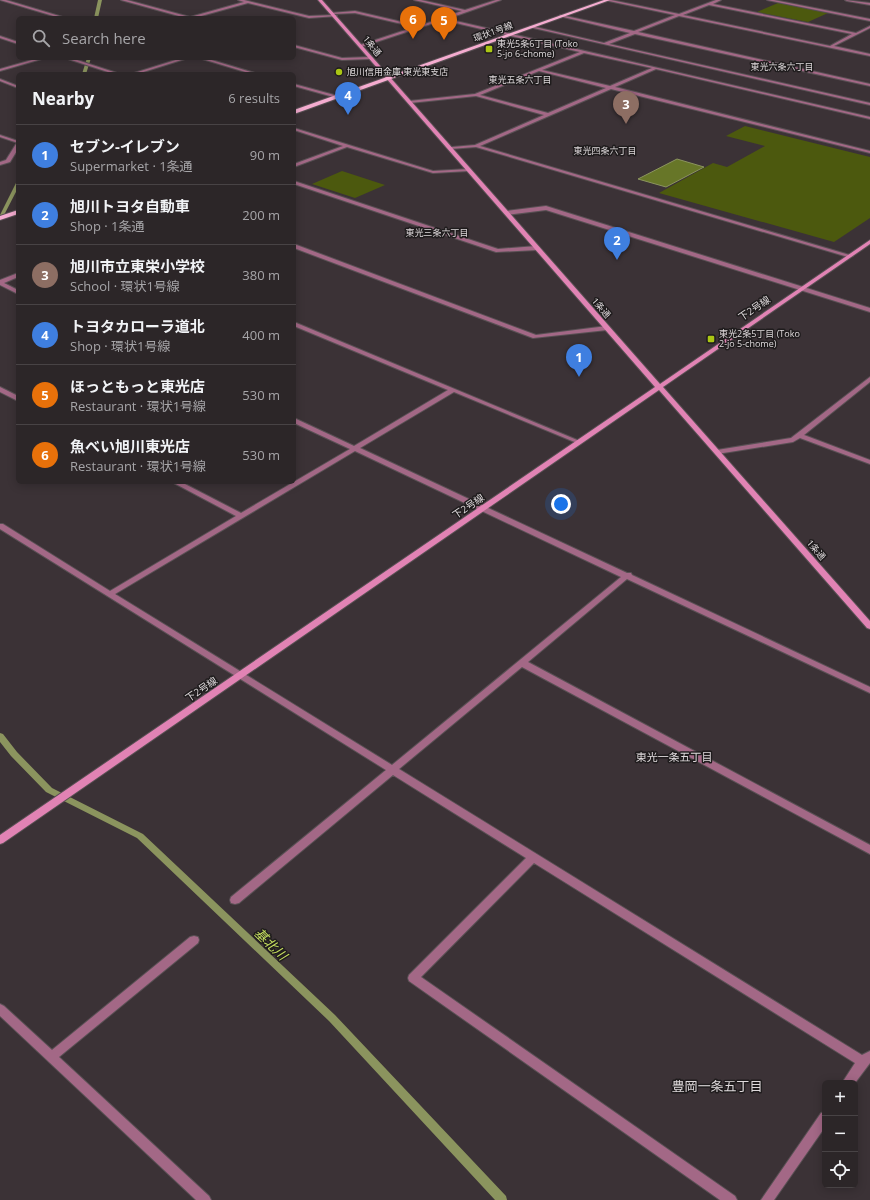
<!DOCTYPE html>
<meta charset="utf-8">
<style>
:root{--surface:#2c2628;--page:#383234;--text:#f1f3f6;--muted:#a6a5a8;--line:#484345;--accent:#1a73e8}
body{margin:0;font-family:"Open Sans","Noto Sans JP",sans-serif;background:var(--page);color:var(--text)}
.controls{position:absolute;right:12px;bottom:12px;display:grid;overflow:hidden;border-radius:6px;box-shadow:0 2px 10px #0003}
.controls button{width:36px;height:36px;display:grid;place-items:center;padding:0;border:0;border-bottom:1px solid var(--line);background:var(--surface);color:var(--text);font:20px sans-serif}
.you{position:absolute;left:561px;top:504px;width:14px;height:14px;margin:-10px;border:3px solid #fff;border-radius:50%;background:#1a73e8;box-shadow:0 0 0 6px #1a73e833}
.badge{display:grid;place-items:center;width:26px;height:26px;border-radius:50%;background:var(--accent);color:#fff;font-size:13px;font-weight:700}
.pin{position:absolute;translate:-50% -33px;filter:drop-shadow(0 1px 2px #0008)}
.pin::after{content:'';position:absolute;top:21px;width:14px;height:12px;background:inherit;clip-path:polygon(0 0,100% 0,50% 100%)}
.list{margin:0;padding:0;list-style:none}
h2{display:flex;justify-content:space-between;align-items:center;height:52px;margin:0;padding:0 16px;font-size:17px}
h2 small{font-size:13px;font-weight:400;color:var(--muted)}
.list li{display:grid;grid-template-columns:26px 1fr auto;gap:12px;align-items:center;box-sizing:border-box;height:60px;padding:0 16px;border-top:1px solid var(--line)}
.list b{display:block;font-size:15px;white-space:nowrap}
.list p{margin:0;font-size:13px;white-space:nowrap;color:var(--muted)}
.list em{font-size:13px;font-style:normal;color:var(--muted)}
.icon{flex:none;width:22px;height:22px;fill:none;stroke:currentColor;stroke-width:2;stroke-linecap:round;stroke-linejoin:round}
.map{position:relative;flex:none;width:870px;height:1200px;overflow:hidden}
.search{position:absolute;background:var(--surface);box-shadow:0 2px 10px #0003;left:16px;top:16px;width:280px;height:44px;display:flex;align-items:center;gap:10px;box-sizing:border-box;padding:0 14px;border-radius:6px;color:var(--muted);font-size:15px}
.panel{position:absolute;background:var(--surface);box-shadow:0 2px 10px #0003;left:16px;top:72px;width:280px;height:412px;border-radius:6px}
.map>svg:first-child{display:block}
</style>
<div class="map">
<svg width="870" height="1200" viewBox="0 0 870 1200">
<rect width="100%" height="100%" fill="#3b3236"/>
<path fill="#4c590e" d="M 778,3 L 828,13 L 808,22 L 757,12 Z
M 745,126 L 870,157 L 870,218 L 834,242 L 659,193 L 713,163 L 727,167 L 765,146 L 726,136 Z
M 342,171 L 385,185 L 355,198 L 312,184 Z"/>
<path fill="#677628" stroke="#8b945e" d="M 677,159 L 704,167 L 666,187 L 638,179 Z"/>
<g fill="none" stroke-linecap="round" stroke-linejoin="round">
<path fill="#8b945e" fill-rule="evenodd" d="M 98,0 L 102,0 L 98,18 L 94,18 Z
M 87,58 L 91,58 L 86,74 L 82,74 Z
M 16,183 L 18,183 L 18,188 L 2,219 L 0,220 L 0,215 Z
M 0,733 L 3,734 L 17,752 L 52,788 L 143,834 L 335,1015 L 506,1196 L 507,1200 L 495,1200 L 329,1021 L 137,838 L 46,792 L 11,756 L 0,742 Z"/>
<defs>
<path id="street" d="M 0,0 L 6,0 L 66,18 L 60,18 Z
M 121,0 L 127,0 L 190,17 L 244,2 L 238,0 L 244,0 L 309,16 L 335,15 L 337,16 L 309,18 L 248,3 L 194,18 L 186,18 Z
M 414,0 L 421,0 L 465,10 L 496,0 L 501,0 L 447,19 L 870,117 L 870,119 L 656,69 L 615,87 L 870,151 L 870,153 L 611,89 L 480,146 L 853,256 L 848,257 L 476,147 L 450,149 L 450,148 L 452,147 L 475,145 L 544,115 L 476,96 L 410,103 L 409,103 L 409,101 L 475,94 L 580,52 L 443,20 L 361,47 L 360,45 L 415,27 L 355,13 L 332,14 L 330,13 L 355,11 L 419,26 L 462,11 ZM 584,53 L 652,68 L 610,86 L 542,70 ZM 539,71 L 606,88 L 548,113 L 480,95 Z
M 604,0 L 611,0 L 679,14 L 716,0 L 721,0 L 713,4 L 856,33 L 870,26 L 870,28 L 834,46 L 870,54 L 870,56 L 679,16 L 638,32 L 870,84 L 870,86 L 635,34 L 609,44 L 870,103 L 870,105 L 529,27 L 531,26 L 604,43 L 630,33 L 559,16 L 561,15 L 634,31 L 675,15 ZM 709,5 L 852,34 L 830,46 L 683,15 Z
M 767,0 L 774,0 L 870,19 L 870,21 Z
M 845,0 L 870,3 L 870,5 L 847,1 Z
M 0,36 L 18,42 L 18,44 L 0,38 Z
M 294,45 L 342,58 L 370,57 L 372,58 L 370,59 L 342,60 L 294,47 Z
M 39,58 L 45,58 L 0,71 L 0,69 Z
M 65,58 L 71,58 L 120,74 L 114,74 Z
M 182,58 L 188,58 L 137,74 L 131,74 Z
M 199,58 L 205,58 L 258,74 L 252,74 Z
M 0,79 L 18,86 L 18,88 L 0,81 Z
M 294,84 L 338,96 L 339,97 L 337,98 L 294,86 Z
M 294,128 L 433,171 L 469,169 L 471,170 L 469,171 L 433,173 L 347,147 L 294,167 L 294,164 L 343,146 L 294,130 Z
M 0,135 L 18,141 L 18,143 L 0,137 Z
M 16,144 L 18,144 L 18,149 L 10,162 L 0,165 L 0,162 L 6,160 Z
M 294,181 L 498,249 L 537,246 L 540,248 L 537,250 L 496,252 L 294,184 Z
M 546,206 L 870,308 L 870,312 L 546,210 L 507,215 L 504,213 L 507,211 Z
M 294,244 L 536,335 L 607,326 L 610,328 L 607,330 L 533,338 L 294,248 Z
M 18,273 L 18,277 L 4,283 L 18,290 L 18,294 L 0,285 L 0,280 Z
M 294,322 L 582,442 L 579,444 L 577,443 L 454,392 L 360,448 L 627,573 L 631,573 L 632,575 L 870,687 L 870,693 L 627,579 L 528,662 L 870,845 L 870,854 L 522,667 L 399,769 L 862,1055 L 870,1051 L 870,1063 L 855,1083 L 842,1083 L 855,1063 L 534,863 L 421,977 L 735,1196 L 737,1200 L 720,1200 L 409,981 L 408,978 L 409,975 L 526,858 L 393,775 L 239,903 L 235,904 L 231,903 L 230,900 L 231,897 L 386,770 L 0,529 L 0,524 L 3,524 L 110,591 L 236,516 L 172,482 L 181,482 L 241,513 L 350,449 L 294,423 L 294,418 L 354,446 L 448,390 L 294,326 ZM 355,451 L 621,577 L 392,765 L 115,594 Z
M 870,377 L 870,382 L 804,435 L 870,460 L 870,464 L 800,438 L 793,442 L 717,454 L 714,452 L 717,450 L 791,438 Z
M 0,387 L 18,396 L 18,401 L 0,392 Z
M 194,936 L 198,937 L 199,940 L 198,943 L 59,1057 L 209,1196 L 211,1200 L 196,1200 L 0,1016 L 0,1004 L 4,1006 L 52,1050 L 190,937 Z
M 825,1112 L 825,1127 L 774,1200 L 761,1200 L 821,1113 Z"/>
<path id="secondary" d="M 318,0 L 322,0 L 660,384 L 870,240 L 870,244 L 663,387 L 870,621 L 870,629 L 867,628 L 659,390 L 3,843 L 0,844 L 0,835 L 655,387 Z"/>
<path id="primary" d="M 604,0 L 610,0 L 294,114 L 294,110 Z
M 18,210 L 18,214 L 0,220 L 0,216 Z"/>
</defs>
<use href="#street" stroke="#595054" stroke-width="2"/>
<use href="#secondary" stroke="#595054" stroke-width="2"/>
<use href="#primary" stroke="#595054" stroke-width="2"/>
<use href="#street" fill="#a36886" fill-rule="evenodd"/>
<use href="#secondary" fill="#e183b4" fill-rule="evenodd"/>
<use href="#primary" fill="#f5acd0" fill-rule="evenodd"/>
</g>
<g fill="#abc614" stroke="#1f1c1d" stroke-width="1.5">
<rect x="485" y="45" width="8" height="8" rx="2"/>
<circle cx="339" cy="72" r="4"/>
<rect x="707" y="335" width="8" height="8" rx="2"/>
</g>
<g text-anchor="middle" stroke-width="3" stroke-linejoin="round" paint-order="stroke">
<g font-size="9" fill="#dfdadc" stroke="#1f1c1d">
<text transform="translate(493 32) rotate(-20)" y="3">環状1号線</text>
<text transform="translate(372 46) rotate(51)" y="3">1条通</text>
<text transform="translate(601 308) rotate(49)" y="3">1条通</text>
<text transform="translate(816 550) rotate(49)" y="3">1条通</text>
</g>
<g font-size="9" fill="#dfdadc" stroke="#1f1c1d" text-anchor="start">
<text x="497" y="47">東光5条6丁目 (Toko<tspan x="497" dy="10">5-jo 6-chome)</tspan></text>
<text x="347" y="75">旭川信用金庫 東光東支店</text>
<text x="719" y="337">東光2条5丁目 (Toko<tspan x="719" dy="10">2-jo 5-chome)</tspan></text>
</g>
<g font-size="9" fill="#dfdadc" stroke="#1f1c1d">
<text x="782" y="70">東光六条六丁目</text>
<text x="520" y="83">東光五条六丁目</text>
<text x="605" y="154">東光四条六丁目</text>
<text x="437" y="236">東光三条六丁目</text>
</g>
<g font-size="10" fill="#dfdadc" stroke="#1f1c1d">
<text transform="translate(754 308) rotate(-34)" y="4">下2号線</text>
<text transform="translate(468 506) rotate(-34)" y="4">下2号線</text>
<text transform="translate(201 689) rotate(-34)" y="4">下2号線</text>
</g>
<g font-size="11" fill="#dfdadc" stroke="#1f1c1d">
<text x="674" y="761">東光一条五丁目</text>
</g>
<g font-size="13" font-style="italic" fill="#c9e360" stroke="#1f1c1d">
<text transform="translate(271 944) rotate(44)" y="5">基北川</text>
</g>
<g font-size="13" fill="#dfdadc" stroke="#1f1c1d">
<text x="717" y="1091">豊岡一条五丁目</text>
</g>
</g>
</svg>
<div class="controls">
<button>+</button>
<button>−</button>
<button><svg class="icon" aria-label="locate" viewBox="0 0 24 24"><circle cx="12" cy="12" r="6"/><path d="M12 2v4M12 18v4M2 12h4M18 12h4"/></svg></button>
</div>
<div class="you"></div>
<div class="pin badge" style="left:579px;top:377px;background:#3f7fe0">1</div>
<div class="pin badge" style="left:617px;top:260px;background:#3f7fe0">2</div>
<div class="pin badge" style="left:626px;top:124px;background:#8d6e63">3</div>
<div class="pin badge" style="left:348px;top:115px;background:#3f7fe0">4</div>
<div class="pin badge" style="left:444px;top:40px;background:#e8710a">5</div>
<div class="pin badge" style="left:413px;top:39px;background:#e8710a">6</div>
<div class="search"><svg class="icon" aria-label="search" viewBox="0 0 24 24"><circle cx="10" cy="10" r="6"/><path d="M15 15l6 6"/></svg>Search here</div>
<section class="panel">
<h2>Nearby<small>6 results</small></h2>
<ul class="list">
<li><span class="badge" style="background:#3f7fe0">1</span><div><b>セブン-イレブン</b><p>Supermarket · 1条通</p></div><em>90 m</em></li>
<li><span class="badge" style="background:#3f7fe0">2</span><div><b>旭川トヨタ自動車</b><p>Shop · 1条通</p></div><em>200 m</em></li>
<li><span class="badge" style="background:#8d6e63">3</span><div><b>旭川市立東栄小学校</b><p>School · 環状1号線</p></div><em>380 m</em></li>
<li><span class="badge" style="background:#3f7fe0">4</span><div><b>トヨタカローラ道北</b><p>Shop · 環状1号線</p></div><em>400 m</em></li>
<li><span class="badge" style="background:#e8710a">5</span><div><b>ほっともっと東光店</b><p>Restaurant · 環状1号線</p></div><em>530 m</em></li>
<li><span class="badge" style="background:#e8710a">6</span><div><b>魚べい旭川東光店</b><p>Restaurant · 環状1号線</p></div><em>530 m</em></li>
</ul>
</section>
</div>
